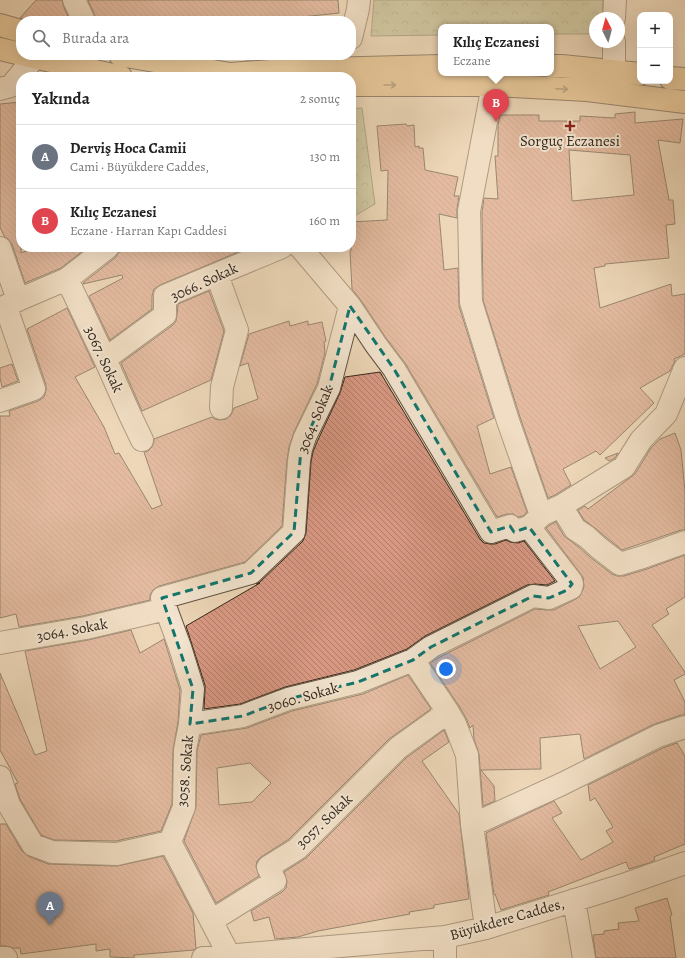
<!DOCTYPE html>
<html lang="tr">
<meta charset="utf-8">
<style>
:root{--surface:#fff;--page:#f6f6f6;--text:#222;--muted:#767676;--line:#e0e0e0;--accent:#8f2418}
body{margin:0;font-family:Alegreya,serif;background:var(--page);color:var(--text)}
.controls{position:absolute;right:12px;top:12px;display:grid;overflow:hidden;border-radius:8px;box-shadow:0 4px 16px #0002}
.controls button{width:36px;height:36px;display:grid;place-items:center;padding:0;border:0;border-bottom:1px solid var(--line);background:var(--surface);color:var(--text);font:20px sans-serif}
.compass{position:absolute;left:589px;top:12px;width:36px;height:36px;border-radius:50%;background:var(--surface);box-shadow:0 4px 16px #0002;rotate:354deg}
.you{position:absolute;left:446px;top:669px;width:14px;height:14px;margin:-10px;border:3px solid #fff;border-radius:50%;background:#1a73e8;box-shadow:0 0 0 6px #1a73e833}
.badge{display:grid;place-items:center;width:26px;height:26px;border-radius:50%;background:var(--accent);color:#fff;font-size:13px;font-weight:700}
.pin{position:absolute;translate:-50% -33px;filter:drop-shadow(0 1px 2px #0008)}
.pin::after{content:'';position:absolute;top:21px;width:14px;height:12px;background:inherit;clip-path:polygon(0 0,100% 0,50% 100%)}
.popup{position:absolute;left:438px;top:24px;width:116px;height:52px;box-sizing:border-box;display:grid;place-content:center;border-radius:8px;background:var(--surface);filter:drop-shadow(0 1px 3px #0005);font-size:13px;white-space:nowrap;color:var(--muted)}
.popup b{font-size:15px;color:var(--text)}
.popup::after{content:'';position:absolute;left:50%;top:100%;margin-left:-8px;border:8px solid transparent;border-top-color:var(--surface)}
.list{margin:0;padding:0;list-style:none}
h2{display:flex;justify-content:space-between;align-items:center;height:52px;margin:0;padding:0 16px;font-size:17px}
h2 small{font-size:13px;font-weight:400;color:var(--muted)}
.list li{display:grid;grid-template-columns:26px 1fr auto;gap:12px;align-items:center;box-sizing:border-box;height:64px;padding:0 16px;border-top:1px solid var(--line)}
.list b{display:block;font-size:15px;white-space:nowrap}
.list p{margin:0;font-size:13px;white-space:nowrap;color:var(--muted)}
.list em{font-size:13px;font-style:normal;color:var(--muted)}
.icon{flex:none;width:22px;height:22px;fill:none;stroke:currentColor;stroke-width:2;stroke-linecap:round;stroke-linejoin:round}
.map{position:relative;flex:none;width:685px;height:958px;overflow:hidden}
.search{position:absolute;background:var(--surface);box-shadow:0 4px 16px #0002;left:16px;top:16px;width:340px;height:44px;display:flex;align-items:center;gap:10px;box-sizing:border-box;padding:0 14px;border-radius:16px;color:var(--muted);font-size:15px}
.panel{position:absolute;background:var(--surface);box-shadow:0 4px 16px #0002;left:16px;top:72px;width:340px;height:180px;border-radius:16px}
.map>svg:first-child{display:block}
</style>
<div class="map">
<svg width="685" height="958" viewBox="0 0 685 958">
<defs>
<pattern id="park-crowns" width="20" height="18" patternUnits="userSpaceOnUse"><rect width="20" height="18" fill="#b6bf90"/><path d="M2 6a3 3 0 1 1 6 0M12 15a3 3 0 1 1 6 0" fill="none" stroke="#959b75"/></pattern>
<pattern id="building-back-hatch" width="6" height="6" patternUnits="userSpaceOnUse"><rect width="6" height="6" fill="#da9984"/><path d="M-1 5l2 2M0 0l6 6M5-1l2 2" fill="none" stroke="#b17d6b"/></pattern>
</defs>
<rect width="100%" height="100%" fill="#edd7b8"/>
<filter id="stains"><feTurbulence type="fractalNoise" baseFrequency=".005" numOctaves="4"/><feColorMatrix values="0 0 0 0 .2 0 0 0 0 .09 0 0 0 0 .02 0 0 0 .5 -.17"/></filter>
<radialGradient id="worn" r=".72"><stop offset=".6" stop-color="#630" stop-opacity="0"/><stop offset="1" stop-color="#630" stop-opacity=".3"/></radialGradient>
<path fill="url(#park-crowns)" stroke="#747355" d="M 374,0 L 603,0 L 603,18 L 595,18 L 595,34 L 551,34 L 551,27 L 441,27 L 441,35 L 371,36 Z
M 362,108 L 375,204 L 351,218 L 351,109 Z"/>
<path fill="url(#building-back-hatch)" stroke="#33271a" fill-rule="evenodd" d="M 36,0 L 62,0 L 63,5 L 70,21 L 28,21 L 20,18 Z
M 88,0 L 338,0 L 339,13 L 264,21 L 96,21 L 95,16 Z
M 244,55 L 269,55 L 269,59 L 245,60 Z
M 21,102 L 21,253 L 37,247 L 88,247 L 61,268 L 25,283 L 12,244 L 8,239 L 4,236 L 0,227 L 0,104 Z
M 635,112 L 635,123 L 683,119 L 680,143 L 658,140 L 669,200 L 673,200 L 675,224 L 666,225 L 669,258 L 605,264 L 605,266 L 594,268 L 600,308 L 671,284 L 672,296 L 685,294 L 685,354 L 674,359 L 675,361 L 670,371 L 640,388 L 654,403 L 600,455 L 596,451 L 563,469 L 571,485 L 555,495 L 548,498 L 520,417 L 483,300 L 482,212 L 484,198 L 498,199 L 495,156 L 498,156 L 498,125 L 500,115 L 539,115 L 539,121 L 580,121 L 580,116 L 615,118 L 615,114 ZM 569,150 L 630,155 L 634,195 L 572,201 Z
M 406,124 L 407,126 L 414,125 L 415,147 L 419,146 L 419,148 L 423,148 L 425,170 L 458,177 L 454,196 L 459,196 L 457,209 L 457,218 L 439,214 L 444,270 L 458,268 L 459,306 L 494,418 L 477,426 L 490,474 L 511,467 L 527,512 L 523,516 L 518,517 L 513,514 L 507,514 L 497,517 L 405,363 L 386,338 L 360,299 L 352,289 L 350,251 L 351,251 L 351,222 L 387,220 L 388,170 L 381,171 L 377,126 Z
M 129,247 L 250,247 L 160,285 L 154,289 L 152,296 L 152,309 L 110,340 L 89,296 L 123,278 L 122,275 L 83,284 L 83,283 L 116,257 L 118,253 Z
M 209,291 L 224,331 L 211,380 L 142,411 L 121,363 L 173,325 L 176,321 L 177,315 L 178,304 Z
M 67,308 L 95,367 L 75,377 L 104,427 L 115,454 L 119,453 L 152,509 L 162,505 L 144,452 L 148,451 L 152,447 L 154,441 L 154,439 L 212,417 L 215,419 L 220,420 L 226,419 L 231,415 L 234,408 L 258,399 L 248,363 L 240,366 L 249,334 L 289,321 L 290,326 L 308,321 L 308,325 L 322,322 L 326,341 L 324,342 L 325,353 L 317,384 L 294,432 L 289,447 L 287,460 L 282,526 L 245,562 L 159,586 L 153,590 L 150,595 L 150,600 L 83,616 L 19,627 L 16,614 L 0,618 L 0,416 L 10,416 L 9,411 L 38,401 L 44,397 L 46,391 L 46,385 L 27,329 Z
M 12,364 L 18,381 L 2,387 L 0,378 L 0,368 Z
M 380,372 L 480,539 L 484,543 L 490,544 L 495,544 L 506,540 L 510,542 L 518,543 L 524,541 L 555,581 L 547,585 L 535,584 L 527,585 L 425,636 L 407,649 L 354,670 L 285,687 L 240,704 L 204,709 L 205,690 L 205,685 L 186,626 L 260,583 L 256,584 L 260,582 L 303,541 L 306,533 L 311,462 L 313,452 L 317,442 L 340,393 L 345,377 Z
M 675,433 L 681,450 L 685,491 L 685,530 L 681,530 L 622,550 L 607,538 L 595,528 L 584,520 L 578,510 L 585,506 L 588,509 L 631,477 L 635,474 L 651,448 L 660,439 Z
M 618,453 L 615,458 L 609,461 L 605,458 Z
M 556,522 L 564,536 L 568,539 L 579,547 L 591,558 L 612,574 L 617,576 L 624,576 L 647,569 L 685,555 L 685,597 L 666,609 L 669,614 L 652,625 L 685,672 L 685,674 L 674,680 L 685,702 L 685,715 L 681,715 L 652,725 L 584,759 L 580,734 L 540,738 L 541,769 L 481,770 L 494,786 L 495,801 L 483,806 L 479,754 L 474,739 L 473,725 L 470,728 L 466,718 L 459,706 L 430,663 L 438,658 L 535,609 L 547,610 L 554,610 L 576,599 L 580,596 L 584,587 L 583,577 L 546,528 L 550,525 ZM 618,621 L 636,647 L 600,669 L 578,626 Z
M 131,630 L 140,653 L 164,639 L 180,690 L 178,722 L 173,750 L 172,804 L 161,831 L 116,841 L 54,840 L 41,835 L 20,799 L 15,784 L 18,783 L 0,750 L 0,673 L 35,755 L 47,751 L 25,651 L 88,640 Z
M 408,675 L 431,709 L 389,739 L 289,839 L 261,857 L 257,861 L 256,866 L 259,876 L 216,903 L 184,841 L 196,807 L 197,751 L 201,735 L 247,728 L 292,711 L 363,694 ZM 250,763 L 271,783 L 252,802 L 219,805 L 217,768 Z
M 444,730 L 449,742 L 422,761 L 459,814 L 469,899 L 434,905 L 434,908 L 409,912 L 410,914 L 318,931 L 298,937 L 275,939 L 269,917 L 254,921 L 251,911 L 282,892 L 286,888 L 287,881 L 284,872 L 306,858 L 406,758 Z
M 677,743 L 685,756 L 685,844 L 654,857 L 655,860 L 649,863 L 629,869 L 626,862 L 548,892 L 549,895 L 501,910 L 495,894 L 494,895 L 486,833 L 554,801 L 562,813 L 552,818 L 581,860 L 613,842 L 606,831 L 613,827 L 595,798 L 590,801 L 588,785 L 663,748 Z
M 0,824 L 6,824 L 22,851 L 28,856 L 48,864 L 117,866 L 163,856 L 193,913 L 196,948 L 194,950 L 134,955 L 134,958 L 110,957 L 110,949 L 96,951 L 96,944 L 21,954 L 20,948 L 13,948 L 6,946 L 0,946 Z
M 667,898 L 672,915 L 670,916 L 676,958 L 596,958 L 593,935 L 604,934 L 604,931 L 619,929 L 618,923 L 639,921 L 635,908 Z"/>
<g fill="none" stroke-linecap="round" stroke-linejoin="round">
<defs>
<path id="minor" d="M 74,0 L 84,21
M 614,18 L 615,0
M 351,38 L 358,9 L 359,0
M 614,71 L 614,42
M 493,85 L 469,211 L 471,302 L 508,421 L 541,515 L 561,506 L 624,467 L 641,440 L 666,414 L 685,368
M 0,89 L 11,86 L 35,57
M 0,248 L 18,300
M 217,275 L 237,330 L 222,387 L 221,408
M 67,279 L 105,359 L 130,415 L 142,440
M 350,306 L 376,345 L 394,369 L 491,532 L 510,526 L 513,530 L 515,531 L 529,527 L 541,516
M 0,309 L 18,300 L 67,279 L 108,247
M 105,359 L 165,315 L 165,296 L 282,247
M 0,401 L 34,389 L 6,307
M 561,506 L 575,529 L 587,537 L 599,548 L 620,564 L 643,557 L 685,542
M 0,643 L 86,628 L 166,609
M 190,724 L 243,716 L 288,699 L 358,682 L 413,660
M 0,777 L 9,805 L 33,845 L 52,852 L 117,854 L 170,842
M 472,825 L 562,784 L 658,736 L 685,727
M 574,900 L 584,958
M 211,921 L 275,881 L 268,867 L 297,849 L 398,748 L 448,712
M 486,928 L 472,825 L 467,755 L 455,724 L 448,712 L 413,660 L 431,647 L 533,596 L 549,598 L 571,588 L 572,584 L 571,581 L 529,527
M 445,937 L 445,958
M 229,955 L 170,842 L 184,807 L 185,750 L 190,724 L 193,689 L 180,647 L 162,598 L 251,573 L 294,532 L 299,461 L 301,449 L 305,437 L 329,388 L 350,306 L 300,247
M 0,958 L 6,958
M 203,958 L 445,937 L 486,928 L 620,886 L 685,863"/>
<path id="major" d="M 0,25 L 21,31
M 0,49 L 21,54
M 25,55 L 121,77
M 120,55 L 230,74 L 284,70 L 441,66
M 551,66 L 562,66 L 640,74
M 670,78 L 685,79
M 351,85 L 493,85 L 587,90 L 685,102"/>
</defs>
<use href="#minor" stroke="#625342" stroke-width="24"/>
<use href="#major" stroke="#33271a" stroke-width="24"/>
<use href="#minor" stroke="#f3e5d1" stroke-width="22"/>
<use href="#major" stroke="#e6bc7c" stroke-width="22"/>
</g>
<defs><path id="oneway-shaft" d="M-6 0H5M1.5-3L5.5 0L1.5 3" fill="none" stroke-width="1.6" stroke-linecap="round" stroke-linejoin="round"/></defs>
<g stroke="#846a46">
<use href="#oneway-shaft" transform="translate(390 85)"/>
<use href="#oneway-shaft" transform="translate(562 89) rotate(3)"/>
</g>
<path d="M0 0H685V958H0ZM 350,306 L 394,369 L 491,532 L 510,526 L 514,532 L 529,527 L 572,584 L 567,590 L 549,598 L 533,596 L 431,647 L 413,660 L 358,682 L 288,699 L 243,716 L 190,724 L 193,689 L 162,598 L 251,573 L 294,532 L 301,449 L 329,388 Z" fill="#edd7b8" fill-opacity=".55" fill-rule="evenodd"/>
<path fill="none" stroke="#0f766e" stroke-width="3" stroke-dasharray="8 5" stroke-linejoin="round" d="M 350,306 L 394,369 L 491,532 L 510,526 L 514,532 L 529,527 L 572,584 L 567,590 L 549,598 L 533,596 L 431,647 L 413,660 L 358,682 L 288,699 L 243,716 L 190,724 L 193,689 L 162,598 L 251,573 L 294,532 L 301,449 L 329,388 Z"/>
<path fill="#8f2418" stroke="#f3e5d1" stroke-width="1.5" d="M568 120h4v4h4v4h-4v4h-4v-4h-4v-4h4z"/>
<g text-anchor="middle" stroke-width="4" stroke-linejoin="round" paint-order="stroke">
<g font-size="15" fill="#33271a" stroke="#f3e5d1">
<text x="570" y="146">Sorguç Eczanesi</text>
</g>
<g font-size="15" fill="#33271a" stroke="#f3e5d1">
<text transform="translate(204 282) rotate(-25)" y="5">3066. Sokak</text>
<text transform="translate(104 359) rotate(65)" y="5">3067. Sokak</text>
<text transform="translate(315 419) rotate(-68)" y="5">3064. Sokak</text>
<text transform="translate(72 630) rotate(-11)" y="5">3064. Sokak</text>
<text transform="translate(303 697) rotate(-16)" y="5">3060. Sokak</text>
<text transform="translate(185 771) rotate(-85)" y="5">3058. Sokak</text>
<text transform="translate(324 821) rotate(-44)" y="5">3057. Sokak</text>
<text transform="translate(507 919) rotate(-16)" y="5">Büyükdere Caddes,</text>
</g>
</g>
<rect width="100%" height="100%" filter="url(#stains)"/>
<rect width="100%" height="100%" fill="url(#worn)"/>
</svg>
<div class="controls">
<button>+</button>
<button>−</button>
</div>
<svg class="compass" viewBox="-18 -18 36 36"><path d="M0-13l5 13h-10z" fill="#e53935"/><path d="M0 13l5-13h-10z" fill="#767676"/></svg>
<div class="you"></div>
<div class="pin badge" style="left:50px;top:925px;background:#6b7280">A</div>
<div class="pin badge" style="left:496px;top:122px;background:#e0444e">B</div>
<div class="popup"><b>Kılıç Eczanesi</b>Eczane</div>
<div class="search"><svg class="icon" aria-label="search" viewBox="0 0 24 24"><circle cx="10" cy="10" r="6"/><path d="M15 15l6 6"/></svg>Burada ara</div>
<section class="panel">
<h2>Yakında<small>2 sonuç</small></h2>
<ul class="list">
<li><span class="badge" style="background:#6b7280">A</span><div><b>Derviş Hoca Camii</b><p>Cami · Büyükdere Caddes,</p></div><em>130 m</em></li>
<li><span class="badge" style="background:#e0444e">B</span><div><b>Kılıç Eczanesi</b><p>Eczane · Harran Kapı Caddesi</p></div><em>160 m</em></li>
</ul>
</section>
</div>
